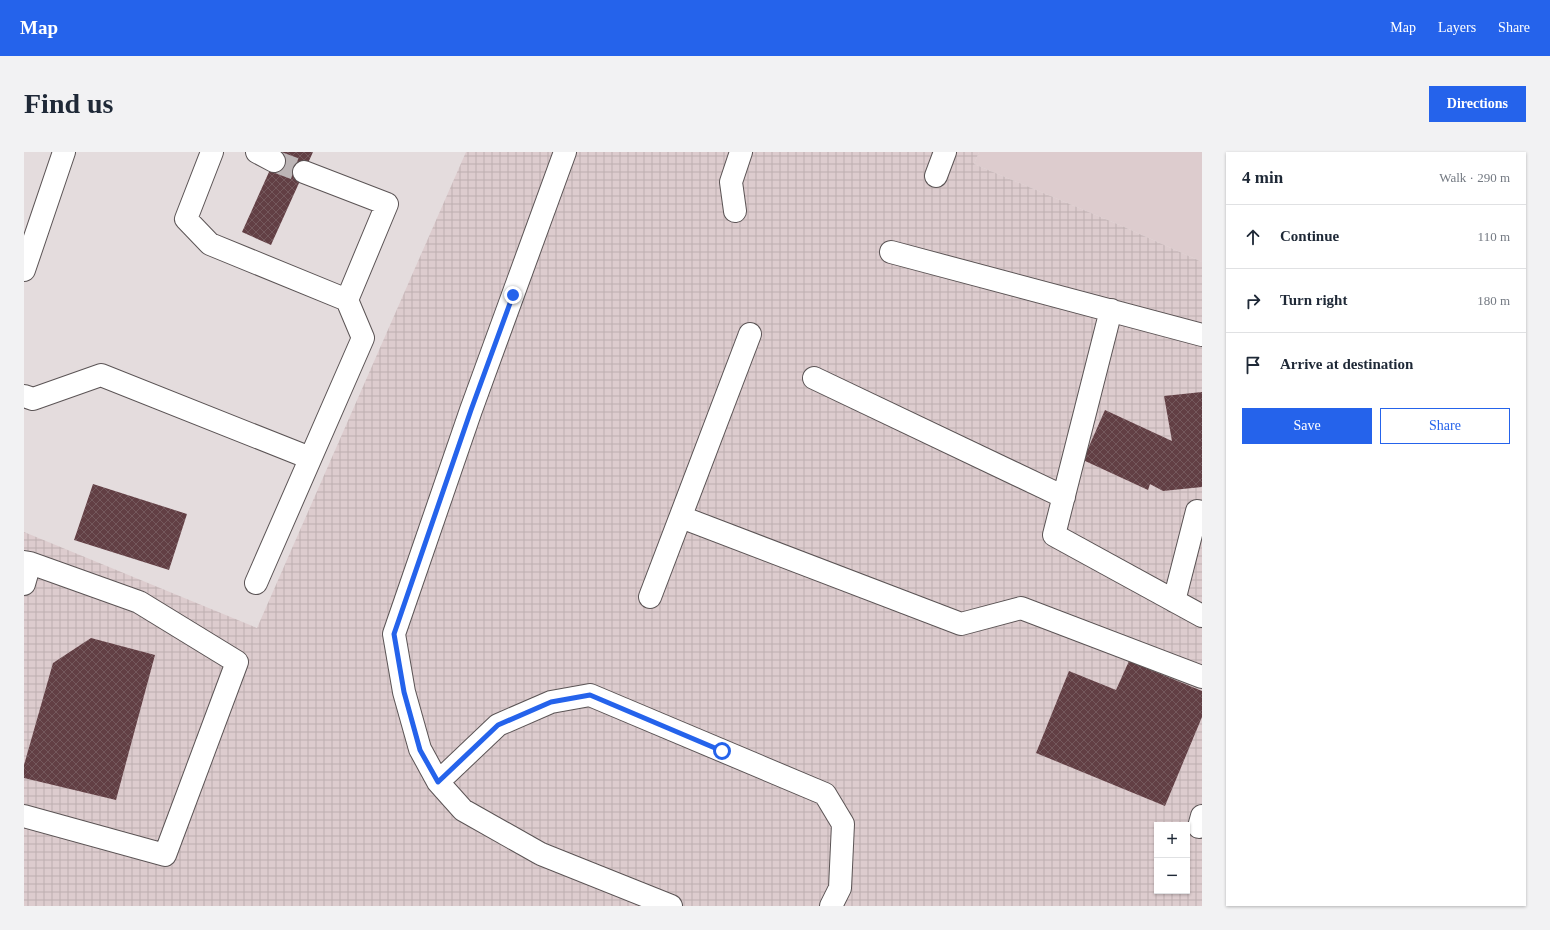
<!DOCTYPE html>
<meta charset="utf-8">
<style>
:root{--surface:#fff;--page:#f2f2f3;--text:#1f2937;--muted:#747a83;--line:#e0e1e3;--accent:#2563eb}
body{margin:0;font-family:"Times New Roman",serif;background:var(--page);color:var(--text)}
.controls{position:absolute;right:12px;bottom:12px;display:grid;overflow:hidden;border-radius:0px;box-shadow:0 1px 3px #0004}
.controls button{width:36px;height:36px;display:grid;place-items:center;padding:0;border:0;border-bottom:1px solid var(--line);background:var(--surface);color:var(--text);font:20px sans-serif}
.stop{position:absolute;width:12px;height:12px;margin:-9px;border:3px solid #2563eb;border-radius:50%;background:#fff}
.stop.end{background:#2563eb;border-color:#fff;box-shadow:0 1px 4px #0008}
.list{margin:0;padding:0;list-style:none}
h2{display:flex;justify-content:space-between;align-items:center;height:52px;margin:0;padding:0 16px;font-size:17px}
h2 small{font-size:13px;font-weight:400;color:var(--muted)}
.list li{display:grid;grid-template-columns:26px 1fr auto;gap:12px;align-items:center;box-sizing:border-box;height:64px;padding:0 16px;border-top:1px solid var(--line)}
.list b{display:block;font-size:15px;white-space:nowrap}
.list em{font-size:13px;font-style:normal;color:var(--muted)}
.actions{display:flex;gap:8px;padding:12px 16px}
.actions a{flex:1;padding:9px 0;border:1px solid var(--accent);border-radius:0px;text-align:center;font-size:14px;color:var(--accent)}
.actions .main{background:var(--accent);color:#fff}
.icon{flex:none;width:22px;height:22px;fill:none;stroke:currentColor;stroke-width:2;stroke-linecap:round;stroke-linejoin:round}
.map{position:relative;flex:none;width:1178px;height:754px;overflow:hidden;border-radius:0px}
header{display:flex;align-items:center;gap:24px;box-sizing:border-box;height:56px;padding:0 20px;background:var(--accent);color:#fff}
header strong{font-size:19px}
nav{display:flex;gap:22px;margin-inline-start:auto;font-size:14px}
.intro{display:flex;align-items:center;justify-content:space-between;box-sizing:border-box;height:96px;padding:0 24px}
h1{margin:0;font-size:28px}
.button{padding:10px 18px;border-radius:0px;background:var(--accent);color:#fff;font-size:14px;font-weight:700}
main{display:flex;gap:24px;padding:0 24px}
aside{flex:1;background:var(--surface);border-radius:0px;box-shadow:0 1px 3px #0004}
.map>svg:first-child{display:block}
</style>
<header>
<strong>Map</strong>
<nav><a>Map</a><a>Layers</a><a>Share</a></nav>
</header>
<div class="intro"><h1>Find us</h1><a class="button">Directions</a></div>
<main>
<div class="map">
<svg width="1178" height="754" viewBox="0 0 1178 754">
<defs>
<pattern id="industrial-grid" width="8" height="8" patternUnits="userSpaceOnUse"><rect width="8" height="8" fill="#ddccce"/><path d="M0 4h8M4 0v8" fill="none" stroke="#bdafb0"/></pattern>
<pattern id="building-cross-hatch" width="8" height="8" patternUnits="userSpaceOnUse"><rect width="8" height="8" fill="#623f44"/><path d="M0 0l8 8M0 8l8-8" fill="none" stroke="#74585c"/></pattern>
</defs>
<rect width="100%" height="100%" fill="#e4dcdd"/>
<path fill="#ddccce" d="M 955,0 L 1178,0 L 1178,110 L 1098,74 L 950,12 Z"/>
<path fill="url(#industrial-grid)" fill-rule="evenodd" d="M 442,0 L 955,0 L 950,12 L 1098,74 L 1178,110 L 1178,754 L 0,754 L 0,380 L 233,476 ZM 1133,673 L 1163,673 L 1163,739 L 1133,739 Z"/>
<path fill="url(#building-cross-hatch)" d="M 254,0 L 289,0 L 247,93 L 218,80 Z
M 1178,240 L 1178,335 L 1139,339 L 1126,332 L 1124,338 L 1059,308 L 1081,258 L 1148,289 L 1140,244 Z
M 69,332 L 163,362 L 145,418 L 50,388 Z
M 67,486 L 131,503 L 92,648 L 0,626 L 0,613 L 29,511 Z
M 1105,509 L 1178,539 L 1178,565 L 1141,654 L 1012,601 L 1045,519 L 1092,538 Z"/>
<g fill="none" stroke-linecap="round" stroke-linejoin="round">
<path stroke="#bcb5b6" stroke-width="22" stroke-dasharray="22 11" stroke-linecap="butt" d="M 250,9 L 280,20"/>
<defs>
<path id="minor" d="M 188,0 L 162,67 L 186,92 L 323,148 L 363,52 L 280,20
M 233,0 L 250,9
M 541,0 L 447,258 L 370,482 L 380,540 L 396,597 L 414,630 L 439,658 L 517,702 L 647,754
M 912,24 L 921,0
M 711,59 L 707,30 L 717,0
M 867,100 L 1178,183
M 0,118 L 40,0
M 1087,158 L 1030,383 L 1178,464
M 790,226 L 1040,345
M 0,244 L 9,247 L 77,223 L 286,306
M 657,365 L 937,472 L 997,456 L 1178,525
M 0,410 L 6,411 L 0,432
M 232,431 L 339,186 L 323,148
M 626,445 L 726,182
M 1150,449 L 1173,359 L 1178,360
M 414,630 L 474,573 L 527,550 L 566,543 L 801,642 L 819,672 L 816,736 L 807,754
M 0,664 L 141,703 L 213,510 L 115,450 L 6,411
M 1175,675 L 1178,664"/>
</defs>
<use href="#minor" stroke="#5b5455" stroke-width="24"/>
<use href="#minor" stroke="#fff" stroke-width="22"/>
</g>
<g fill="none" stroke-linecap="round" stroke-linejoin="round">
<path stroke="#2563eb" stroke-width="5" d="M 489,143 L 447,258 L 370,482 L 380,540 L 396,598 L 414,630 L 474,573 L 527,550 L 566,543 L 698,599"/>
</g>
</svg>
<div class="controls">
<button>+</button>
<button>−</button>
</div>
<div class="stop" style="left:698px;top:599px"></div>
<div class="stop end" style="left:489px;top:143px"></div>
</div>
<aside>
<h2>4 min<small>Walk · 290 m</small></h2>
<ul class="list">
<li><svg class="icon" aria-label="ahead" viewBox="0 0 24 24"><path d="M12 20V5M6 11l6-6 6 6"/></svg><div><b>Continue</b></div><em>110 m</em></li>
<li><svg class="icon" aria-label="right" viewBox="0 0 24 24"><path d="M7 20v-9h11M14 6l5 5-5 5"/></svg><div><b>Turn right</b></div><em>180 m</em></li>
<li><svg class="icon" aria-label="arrive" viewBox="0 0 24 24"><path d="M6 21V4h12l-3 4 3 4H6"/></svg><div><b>Arrive at destination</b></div></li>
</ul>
<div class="actions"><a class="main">Save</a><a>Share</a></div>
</aside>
</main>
